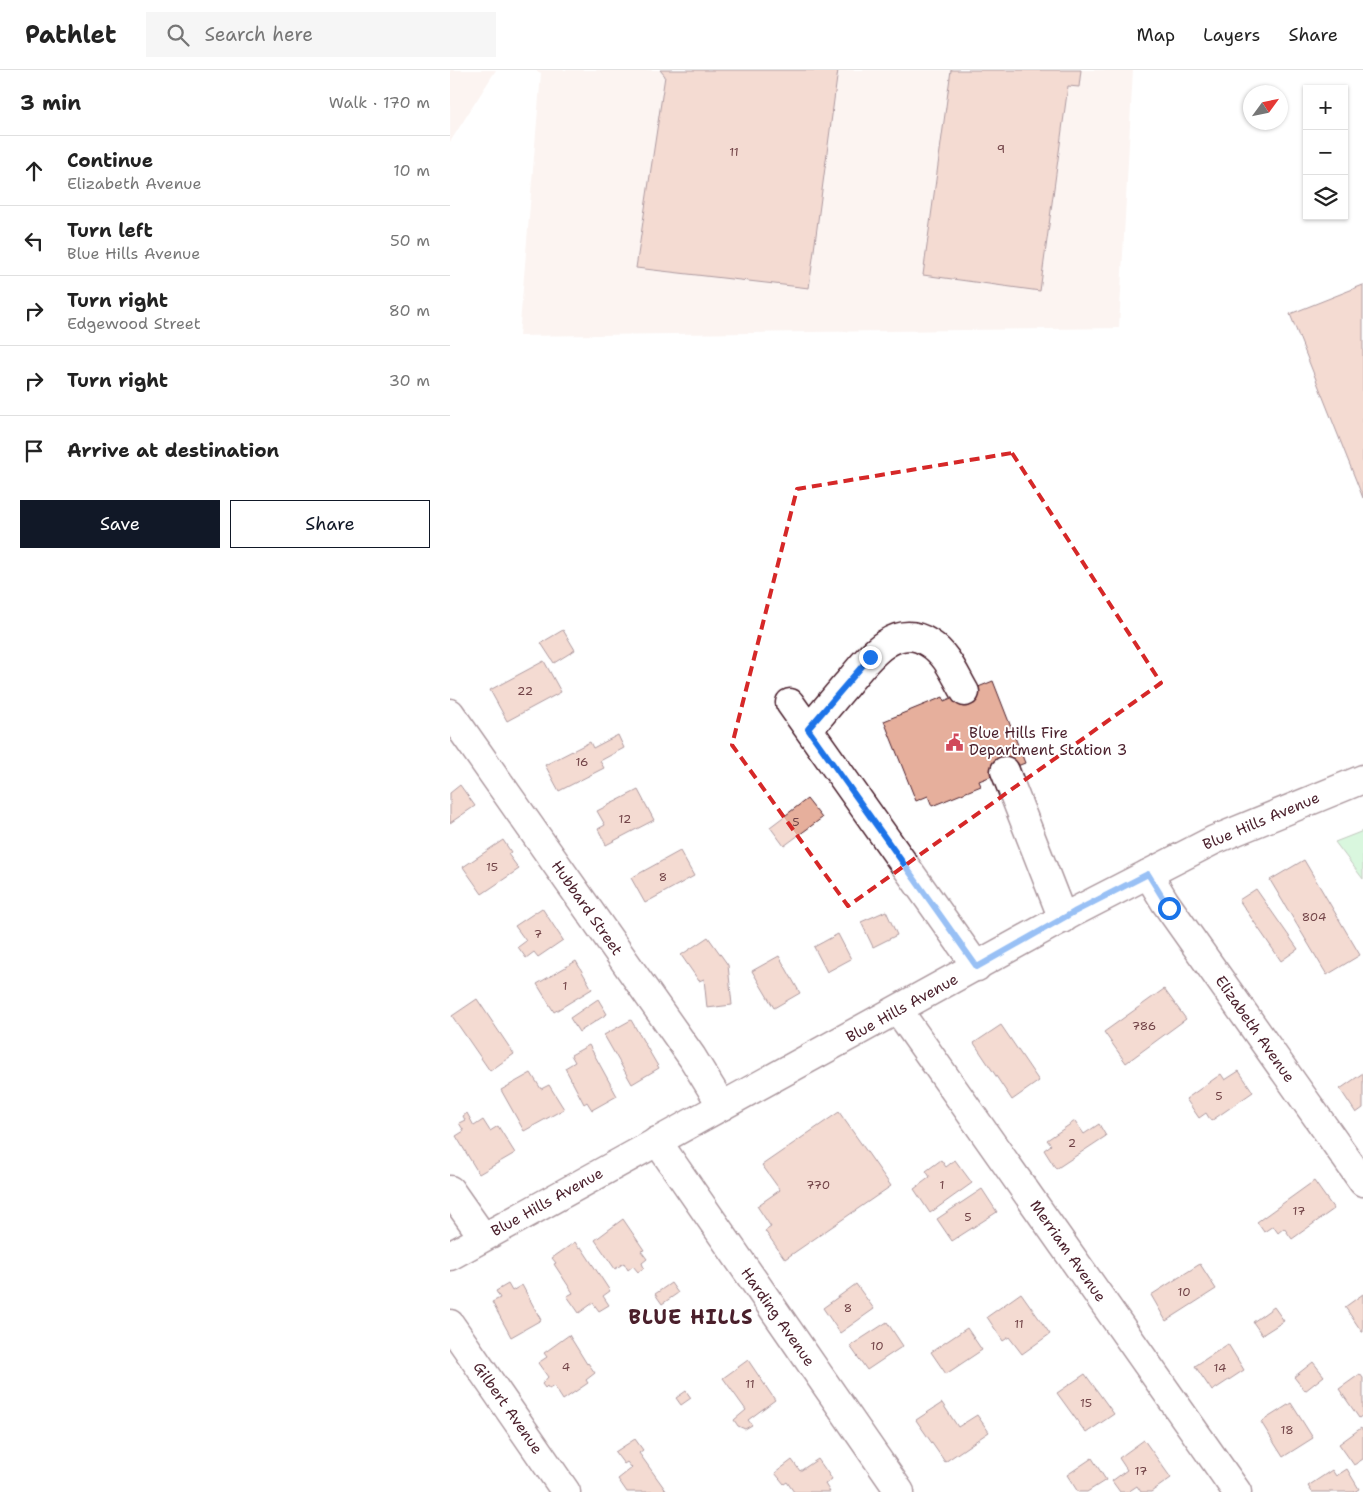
<!DOCTYPE html>
<meta charset="utf-8">
<style>
:root{--surface:#fff;--page:#f6f6f6;--text:#222;--muted:#767676;--line:#e0e0e0;--accent:#111827}
body{margin:0;font-family:"Shantell Sans",sans-serif;background:var(--page);color:var(--text)}
.controls{position:absolute;right:15px;top:15px;display:grid;overflow:hidden;border-radius:0px;box-shadow:0 1px 4px #0004}
.controls button{width:45px;height:45px;display:grid;place-items:center;padding:0;border:0;border-bottom:1px solid var(--line);background:var(--surface);color:var(--text);font:25px sans-serif}
.compass{position:absolute;left:793px;top:15px;width:45px;height:45px;border-radius:50%;background:var(--surface);box-shadow:0 1px 4px #0004;rotate:57deg}
.stop{position:absolute;width:15px;height:15px;margin:-11px;border:4px solid #1a73e8;border-radius:50%;background:#fff}
.stop.end{background:#1a73e8;border-color:#fff;box-shadow:0 1px 5px #0008}
.list{margin:0;padding:0;list-style:none}
h2{display:flex;justify-content:space-between;align-items:center;height:65px;margin:0;padding:0 20px;font-size:21px}
h2 small{font-size:16px;font-weight:400;color:var(--muted)}
.list li{display:grid;grid-template-columns:32px 1fr auto;gap:15px;align-items:center;box-sizing:border-box;height:70px;padding:0 20px;border-top:1px solid var(--line)}
.list b{display:block;font-size:19px;white-space:nowrap}
.list p{margin:0;font-size:16px;white-space:nowrap;color:var(--muted)}
.list em{font-size:16px;font-style:normal;color:var(--muted)}
.actions{display:flex;gap:10px;padding:15px 20px}
.actions a{flex:1;padding:11px 0;border:1px solid var(--accent);border-radius:0px;text-align:center;font-size:18px;color:var(--accent)}
.actions .main{background:var(--accent);color:#fff}
.icon{flex:none;width:28px;height:28px;fill:none;stroke:currentColor;stroke-width:2;stroke-linecap:round;stroke-linejoin:round}
.map{position:relative;flex:none;width:913px;height:1422px;overflow:hidden}
header{display:flex;align-items:center;gap:30px;box-sizing:border-box;height:70px;padding:0 25px;background:var(--surface);border-bottom:1px solid var(--line)}
header strong{font-size:24px}
nav{display:flex;gap:28px;margin-inline-start:auto;font-size:18px}
.search{width:350px;height:45px;background:var(--page);display:flex;align-items:center;gap:12px;box-sizing:border-box;padding:0 18px;border-radius:0px;color:var(--muted);font-size:19px}
main{display:flex}
aside{flex:1;background:var(--surface)}
.map>svg:first-child{display:block}
</style>
<header>
<strong>Pathlet</strong>
<div class="search"><svg class="icon" aria-label="search" viewBox="0 0 24 24"><circle cx="10" cy="10" r="6"/><path d="M15 15l6 6"/></svg>Search here</div>
<nav><a>Map</a><a>Layers</a><a>Share</a></nav>
</header>
<main>
<aside>
<h2>3 min<small>Walk · 170 m</small></h2>
<ul class="list">
<li><svg class="icon" aria-label="ahead" viewBox="0 0 24 24"><path d="M12 20V5M6 11l6-6 6 6"/></svg><div><b>Continue</b><p>Elizabeth Avenue</p></div><em>10 m</em></li>
<li><svg class="icon" aria-label="left" viewBox="0 0 24 24"><path d="M17 20v-9H6M10 6l-5 5 5 5"/></svg><div><b>Turn left</b><p>Blue Hills Avenue</p></div><em>50 m</em></li>
<li><svg class="icon" aria-label="right" viewBox="0 0 24 24"><path d="M7 20v-9h11M14 6l5 5-5 5"/></svg><div><b>Turn right</b><p>Edgewood Street</p></div><em>80 m</em></li>
<li><svg class="icon" aria-label="right" viewBox="0 0 24 24"><path d="M7 20v-9h11M14 6l5 5-5 5"/></svg><div><b>Turn right</b></div><em>30 m</em></li>
<li><svg class="icon" aria-label="arrive" viewBox="0 0 24 24"><path d="M6 21V4h12l-3 4 3 4H6"/></svg><div><b>Arrive at destination</b></div></li>
</ul>
<div class="actions"><a class="main">Save</a><a>Share</a></div>
</aside>
<div class="map">
<svg width="913" height="1422" viewBox="0 0 913 1422">
<rect width="100%" height="100%" fill="#fff"/>
<filter id="ink" filterUnits="userSpaceOnUse"><feTurbulence type="fractalNoise" baseFrequency=".02" numOctaves="2"/><feDisplacementMap in="SourceGraphic" scale="10" xChannelSelector="R" yChannelSelector="G"/><feConvolveMatrix kernelMatrix="1 2 1 2 8 2 1 2 1" color-interpolation-filters="sRGB"/></filter>
<g filter="url(#ink)">
<path fill="#f8e7e1" d="M 0,0 L 46,0 L 0,72 Z
M 85,0 L 683,0 L 669,258 L 69,266 L 91,3 Z"/>
<path fill="#abedb7" stroke="#7a8671" d="M 913,761 L 913,809 L 885,772 Z"/>
<path fill="#e6af9c" stroke="#4a1f2b" d="M 210,0 L 388,0 L 359,218 L 186,198 L 215,6 Z
M 501,0 L 631,0 L 629,17 L 618,16 L 590,221 L 473,205 Z
M 913,215 L 913,428 L 840,244 Z
M 113,560 L 125,580 L 104,593 L 91,573 Z
M 94,591 L 111,622 L 57,651 L 40,620 Z
M 543,611 L 575,693 L 529,711 L 531,716 L 482,736 L 478,726 L 466,731 L 434,651 L 493,627 L 494,631 Z
M 168,665 L 174,678 L 150,691 L 154,698 L 109,721 L 95,695 L 140,672 L 143,678 Z
M 10,715 L 25,736 L 0,753 L 0,723 Z
M 188,720 L 204,750 L 156,775 L 148,759 L 155,755 L 147,741 Z
M 357,729 L 372,748 L 334,776 L 320,757 Z
M 53,770 L 61,782 L 58,784 L 69,799 L 32,824 L 13,797 Z
M 230,781 L 244,806 L 195,833 L 181,808 Z
M 854,790 L 910,885 L 877,905 L 820,810 Z
M 806,819 L 848,879 L 831,891 L 789,830 Z
M 92,838 L 113,870 L 88,887 L 84,882 L 76,888 L 68,877 L 76,871 L 65,856 Z
M 436,841 L 447,865 L 423,877 L 411,852 Z
M 388,864 L 401,889 L 377,902 L 364,877 Z
M 258,867 L 278,895 L 282,935 L 257,938 L 254,909 L 249,911 L 231,885 Z
M 329,886 L 350,923 L 324,938 L 302,901 Z
M 126,891 L 142,919 L 104,942 L 87,914 Z
M 714,919 L 736,949 L 676,993 L 654,962 Z
M 27,929 L 64,984 L 40,1001 L 2,946 Z
M 148,929 L 157,944 L 129,962 L 120,948 Z
M 181,950 L 209,998 L 182,1014 L 154,965 Z
M 551,955 L 589,1011 L 562,1030 L 524,973 Z
M 139,975 L 167,1026 L 142,1040 L 137,1032 L 134,1034 L 115,998 L 125,992 L 121,985 Z
M 789,1001 L 803,1022 L 761,1051 L 756,1043 L 749,1048 L 736,1029 L 771,1004 L 775,1010 Z
M 81,1003 L 91,1019 L 99,1015 L 114,1039 L 74,1061 L 51,1020 Z
M 913,1003 L 913,1038 L 906,1043 L 890,1019 Z
M 389,1042 L 441,1116 L 335,1189 L 315,1161 L 321,1157 L 307,1136 L 330,1120 L 312,1095 Z
M 17,1043 L 24,1056 L 33,1050 L 40,1061 L 48,1056 L 65,1083 L 29,1104 L 6,1066 L 14,1061 L 9,1053 L 15,1050 L 13,1046 Z
M 625,1051 L 634,1064 L 649,1054 L 656,1066 L 606,1099 L 594,1080 L 601,1075 L 597,1070 Z
M 491,1090 L 496,1097 L 505,1090 L 522,1113 L 480,1143 L 464,1119 L 480,1107 L 476,1101 Z
M 864,1111 L 884,1139 L 842,1169 L 834,1158 L 828,1163 L 823,1156 L 814,1162 L 807,1152 Z
M 532,1119 L 547,1142 L 502,1171 L 487,1149 Z
M 173,1149 L 194,1180 L 191,1181 L 197,1189 L 192,1193 L 194,1198 L 188,1202 L 183,1196 L 178,1200 L 174,1193 L 165,1199 L 145,1170 Z
M 125,1172 L 129,1178 L 131,1177 L 160,1221 L 153,1226 L 159,1235 L 149,1241 L 143,1233 L 129,1243 L 117,1226 L 123,1223 L 104,1194 L 106,1193 L 102,1188 Z
M 750,1194 L 766,1219 L 716,1251 L 701,1225 Z
M 221,1213 L 228,1223 L 212,1234 L 205,1224 Z
M 58,1214 L 62,1221 L 72,1215 L 91,1250 L 61,1267 L 42,1232 L 50,1228 L 46,1221 Z
M 406,1214 L 424,1239 L 390,1263 L 373,1238 Z
M 571,1223 L 600,1264 L 572,1284 L 559,1267 L 553,1271 L 537,1247 Z
M 913,1224 L 913,1262 L 912,1262 L 895,1237 Z
M 824,1237 L 834,1251 L 812,1265 L 803,1252 Z
M 437,1252 L 453,1276 L 417,1300 L 400,1276 Z
M 517,1258 L 532,1280 L 496,1304 L 481,1282 Z
M 119,1265 L 137,1294 L 138,1293 L 145,1303 L 136,1310 L 138,1313 L 113,1330 L 104,1316 L 99,1319 L 97,1316 L 95,1318 L 92,1314 L 98,1307 L 88,1293 L 97,1287 L 94,1283 Z
M 778,1274 L 794,1300 L 762,1321 L 745,1296 Z
M 298,1290 L 325,1330 L 298,1350 L 302,1355 L 295,1359 L 288,1356 L 284,1350 L 296,1340 L 273,1308 Z
M 863,1292 L 874,1306 L 855,1321 L 844,1307 Z
M 635,1304 L 664,1344 L 636,1363 L 607,1323 Z
M 910,1304 L 913,1308 L 913,1345 L 909,1348 L 889,1319 Z
M 236,1321 L 241,1328 L 231,1335 L 226,1328 Z
M 492,1333 L 508,1357 L 527,1345 L 539,1362 L 495,1392 L 466,1350 Z
M 841,1333 L 863,1368 L 833,1387 L 811,1352 Z
M 911,1358 L 913,1361 L 913,1389 L 904,1395 L 889,1374 Z
M 185,1369 L 193,1380 L 189,1383 L 217,1422 L 177,1422 L 168,1409 L 182,1398 L 177,1392 L 174,1394 L 165,1382 Z
M 694,1370 L 721,1408 L 701,1422 L 691,1422 L 687,1416 L 678,1422 L 670,1422 L 662,1411 L 677,1400 L 669,1388 Z
M 642,1388 L 656,1410 L 637,1422 L 628,1422 L 617,1405 Z
M 368,1389 L 382,1409 L 375,1414 L 380,1422 L 344,1422 L 337,1412 L 334,1414 L 325,1403 L 342,1390 L 350,1401 Z
M 897,1399 L 909,1419 L 904,1422 L 862,1422 L 858,1416 L 882,1400 L 886,1406 Z"/>
<g fill="none" stroke-linecap="round" stroke-linejoin="round">
<defs>
<path id="minor" d="M 340,633 L 527,897
M 0,643 L 242,987 L 272,1036
M 359,659 C 371,645 383,630 396,615 C 416,591 444,550 479,573 C 497,584 505,605 515,622
M 555,701 L 613,849
M 698,804 L 715,832 L 913,1112
M 448,940 L 787,1422
M 207,1071 L 450,1422
M 0,1120 L 33,1167
M 0,1254 L 116,1422"/>
<path id="major" d="M 0,1186 L 624,842 L 764,770 L 913,709"/>
</defs>
<use href="#minor" stroke="#4a1f2b" stroke-width="31"/>
<use href="#major" stroke="#4a1f2b" stroke-width="31"/>
<use href="#minor" stroke="#fff" stroke-width="28"/>
<use href="#major" stroke="#fff" stroke-width="28"/>
</g>
</g>
<g fill="none" stroke-linecap="round" stroke-linejoin="round" filter="url(#ink)">
<path stroke="#1a73e8" stroke-width="6" d="M 420,587 L 358,659 L 527,897 L 624,842 L 698,804 L 719,838"/>
</g>
<path d="M0 0H913V1422H0ZM 562,383 L 711,613 L 398,836 L 282,675 L 347,419 Z" fill="#fff" fill-opacity=".55" fill-rule="evenodd"/>
<path fill="none" stroke="#d62828" stroke-width="4" stroke-dasharray="10 6" stroke-linejoin="round" d="M 562,383 L 711,613 L 398,836 L 282,675 L 347,419 Z"/>
<defs>
<symbol id="civic-bare" viewBox="-9 -9 18 18"><path d="M-.6-6.5H3V-4.5H.6V-3L4-1V1h2V6H-6V1h2V-1L-.6-3ZM-1.2 2.5V6h2.4V2.5Z" fill="#d1495b" stroke="#fff" stroke-width="2.5" paint-order="stroke"/></symbol>
</defs>
<g fill-rule="evenodd">
<use href="#civic-bare" x="492" y="660" width="25" height="25"/>
</g>
<g text-anchor="middle" stroke-width="4" stroke-linejoin="round" paint-order="stroke">
<g font-size="12" fill="#714347">
<text x="551" y="83">9</text>
<text x="284" y="86">11</text>
<text x="75" y="625">22</text>
<text x="132" y="696">16</text>
<text x="175" y="753">12</text>
<text x="346" y="756">5</text>
<text x="42" y="801">15</text>
<text x="213" y="811">8</text>
<text x="864" y="851">804</text>
<text x="88" y="868">7</text>
<text x="115" y="920">1</text>
<text x="694" y="960">786</text>
<text x="769" y="1030">5</text>
<text x="622" y="1077">2</text>
<text x="368" y="1119">770</text>
<text x="492" y="1119">1</text>
<text x="849" y="1145">17</text>
<text x="518" y="1151">5</text>
<text x="734" y="1226">10</text>
<text x="398" y="1242">8</text>
<text x="569" y="1258">11</text>
<text x="427" y="1280">10</text>
<text x="116" y="1301">4</text>
<text x="770" y="1302">14</text>
<text x="300" y="1318">11</text>
<text x="636" y="1337">15</text>
<text x="837" y="1364">18</text>
<text x="691" y="1405">17</text>
</g>
<g font-size="15" fill="#4a1f2b" stroke="#fff" text-anchor="start">
<text x="519" y="668">Blue Hills Fire<tspan x="519" dy="17">Department Station 3</tspan></text>
</g>
<g font-size="15" fill="#4a1f2b" stroke="#fff">
<text transform="translate(811 751) rotate(-23)" y="5">Blue Hills Avenue</text>
<text transform="translate(137 838) rotate(55)" y="5">Hubbard Street</text>
<text transform="translate(452 938) rotate(-29)" y="5">Blue Hills Avenue</text>
<text transform="translate(805 959) rotate(55)" y="5">Elizabeth Avenue</text>
<text transform="translate(97 1132) rotate(-29)" y="5">Blue Hills Avenue</text>
<text transform="translate(618 1181) rotate(55)" y="5">Merriam Avenue</text>
<text transform="translate(328 1247) rotate(55)" y="5">Harding Avenue</text>
<text transform="translate(58 1338) rotate(55)" y="5">Gilbert Avenue</text>
</g>
<g font-size="20" font-weight="bold" letter-spacing="1" fill="#4a1f2b" stroke="#fff">
<text x="241" y="1254">BLUE HILLS</text>
</g>
</g>
</svg>
<div class="controls">
<button>+</button>
<button>−</button>
<button><svg class="icon" aria-label="layers" viewBox="0 0 24 24"><path d="M12 4l9 5-9 5-9-5zM3 14l9 5 9-5"/></svg></button>
</div>
<svg class="compass" viewBox="-18 -18 36 36"><path d="M0-13l5 13h-10z" fill="#e53935"/><path d="M0 13l5-13h-10z" fill="#767676"/></svg>
<div class="stop" style="left:719px;top:838px"></div>
<div class="stop end" style="left:420px;top:587px"></div>
</div>
</main>
